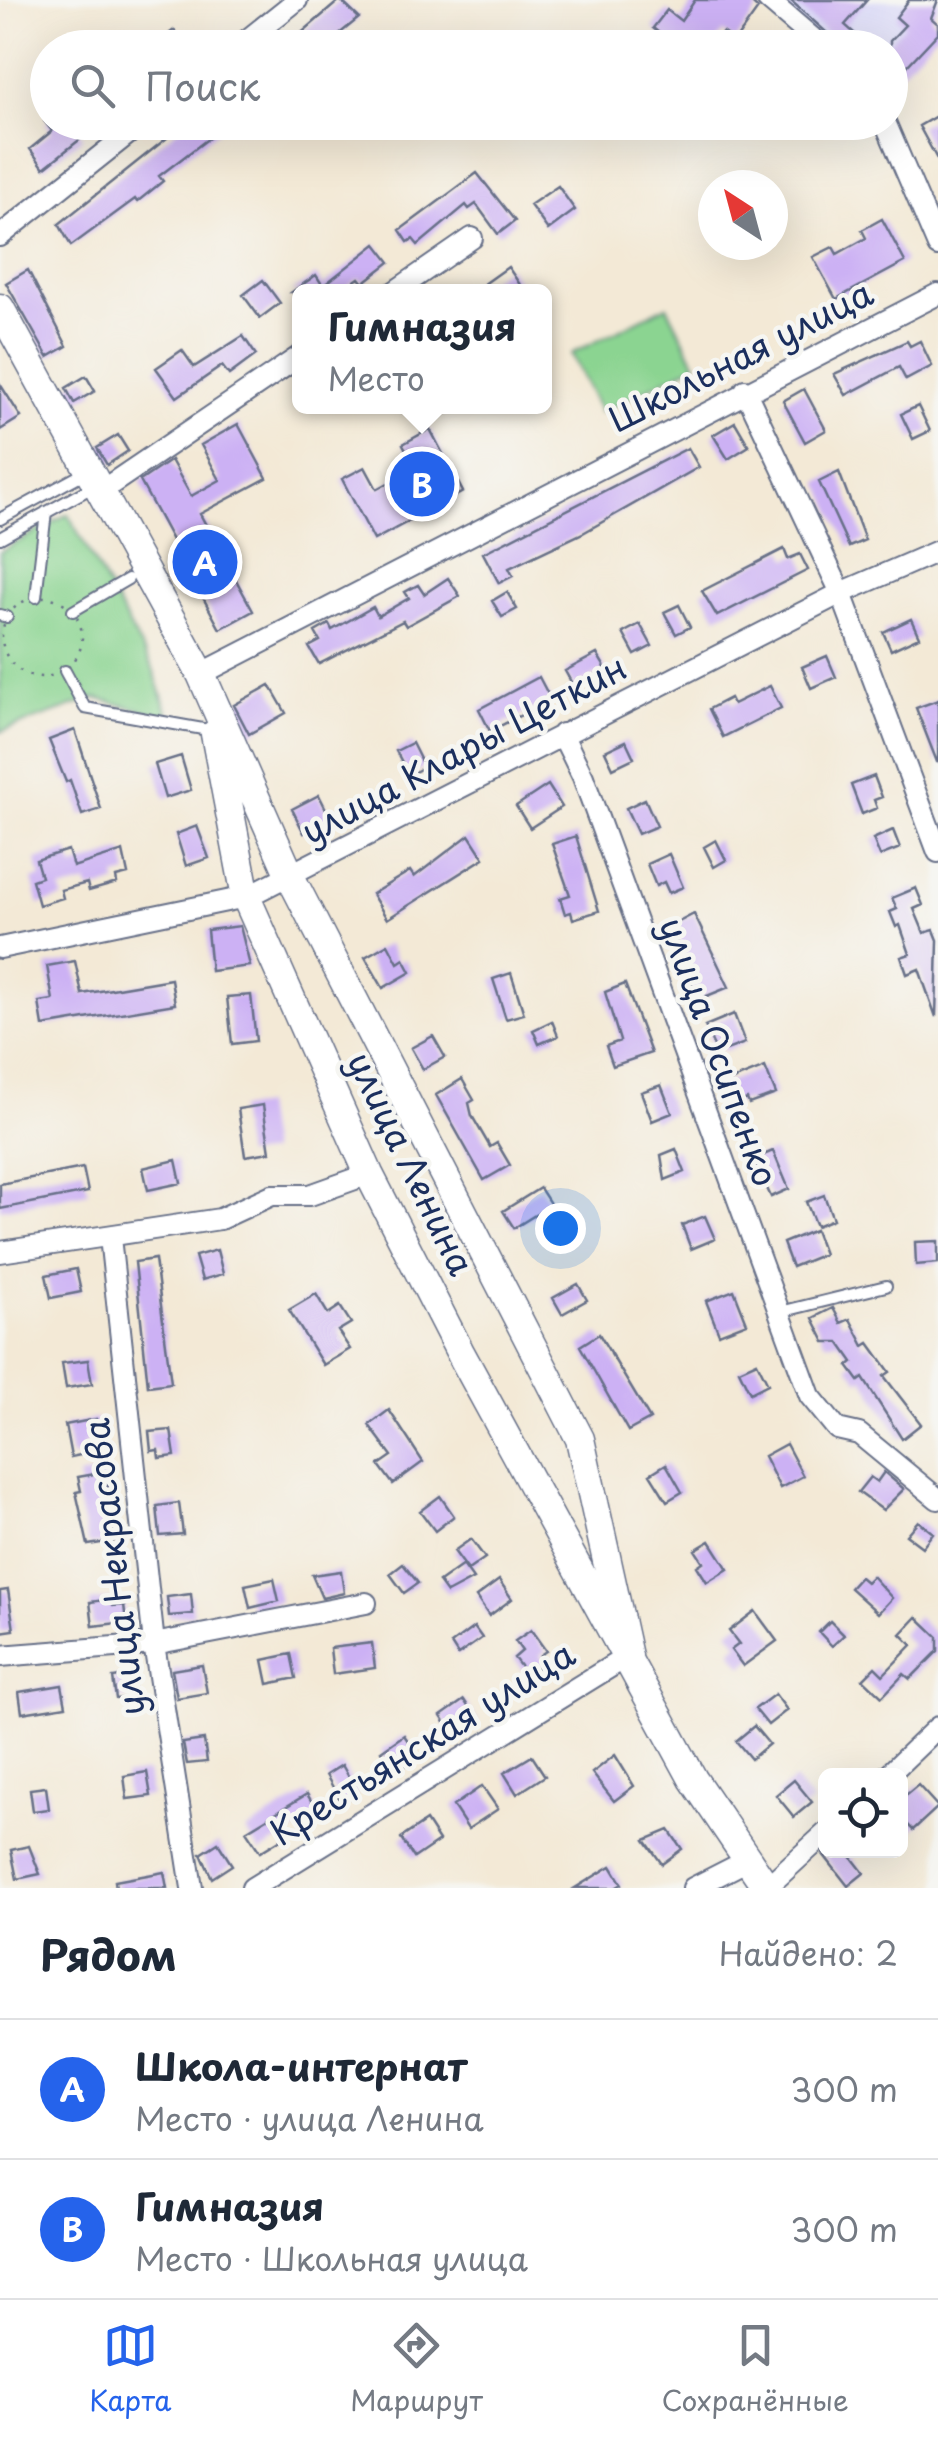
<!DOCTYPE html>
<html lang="ru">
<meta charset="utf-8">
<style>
:root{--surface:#fff;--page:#f2f2f3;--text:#1f2937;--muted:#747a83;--line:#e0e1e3;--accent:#2563eb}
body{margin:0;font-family:"Playpen Sans",sans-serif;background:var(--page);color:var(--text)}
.controls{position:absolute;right:30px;bottom:30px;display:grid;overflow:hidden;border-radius:15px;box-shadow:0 10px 40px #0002}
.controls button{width:90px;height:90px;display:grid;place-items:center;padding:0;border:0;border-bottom:2px solid var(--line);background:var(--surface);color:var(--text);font:50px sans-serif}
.compass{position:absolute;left:698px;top:170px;width:90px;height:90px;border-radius:50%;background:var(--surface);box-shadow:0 10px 40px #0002;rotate:324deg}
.you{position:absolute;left:560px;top:1228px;width:35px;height:35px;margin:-25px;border:8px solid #fff;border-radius:50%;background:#1a73e8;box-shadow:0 0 0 15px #1a73e833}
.badge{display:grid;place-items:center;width:65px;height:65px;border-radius:50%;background:var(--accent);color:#fff;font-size:32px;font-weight:700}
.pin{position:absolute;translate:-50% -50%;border:5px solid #fff;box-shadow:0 2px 10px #0006}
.popup{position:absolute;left:292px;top:284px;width:260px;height:130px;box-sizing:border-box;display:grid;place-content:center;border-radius:15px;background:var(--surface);filter:drop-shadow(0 2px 8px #0005);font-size:32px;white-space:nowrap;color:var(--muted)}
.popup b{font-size:38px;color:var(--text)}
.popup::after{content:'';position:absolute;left:50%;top:100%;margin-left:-20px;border:20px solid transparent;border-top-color:var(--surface)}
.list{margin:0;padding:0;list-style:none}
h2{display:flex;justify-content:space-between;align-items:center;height:130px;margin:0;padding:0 40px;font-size:42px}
h2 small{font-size:32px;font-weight:400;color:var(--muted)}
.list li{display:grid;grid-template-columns:65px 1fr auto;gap:30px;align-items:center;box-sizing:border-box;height:140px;padding:0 40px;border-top:2px solid var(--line)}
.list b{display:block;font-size:38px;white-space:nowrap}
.list p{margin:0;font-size:32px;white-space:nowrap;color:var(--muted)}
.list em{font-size:32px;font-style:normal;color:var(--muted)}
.icon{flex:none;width:55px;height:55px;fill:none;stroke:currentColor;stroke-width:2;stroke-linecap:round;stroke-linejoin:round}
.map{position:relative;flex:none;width:938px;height:1888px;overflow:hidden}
.search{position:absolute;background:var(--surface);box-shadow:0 10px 40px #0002;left:30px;right:30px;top:30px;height:110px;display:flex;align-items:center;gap:25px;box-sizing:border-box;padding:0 35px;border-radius:55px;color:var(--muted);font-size:38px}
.sheet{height:410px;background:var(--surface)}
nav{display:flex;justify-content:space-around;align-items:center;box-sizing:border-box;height:140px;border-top:2px solid var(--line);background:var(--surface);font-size:28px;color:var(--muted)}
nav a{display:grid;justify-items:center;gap:5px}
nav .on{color:var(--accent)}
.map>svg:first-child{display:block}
</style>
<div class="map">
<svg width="938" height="1888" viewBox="0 0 938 1888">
<rect width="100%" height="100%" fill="#f6f6f2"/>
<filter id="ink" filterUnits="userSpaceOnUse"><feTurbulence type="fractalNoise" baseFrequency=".01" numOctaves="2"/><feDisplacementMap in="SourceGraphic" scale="20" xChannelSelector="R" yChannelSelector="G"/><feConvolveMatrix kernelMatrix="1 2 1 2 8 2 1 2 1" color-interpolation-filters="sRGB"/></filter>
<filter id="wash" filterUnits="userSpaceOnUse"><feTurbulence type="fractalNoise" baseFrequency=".0048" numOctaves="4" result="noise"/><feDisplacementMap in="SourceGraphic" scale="40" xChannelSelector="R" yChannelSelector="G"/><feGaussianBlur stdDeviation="2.25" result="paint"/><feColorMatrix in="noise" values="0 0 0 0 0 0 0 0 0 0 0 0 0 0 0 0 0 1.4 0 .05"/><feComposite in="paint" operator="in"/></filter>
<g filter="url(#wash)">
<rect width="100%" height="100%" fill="#f3e9d6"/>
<path fill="#d8d7f8" d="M 765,0 L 938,0 L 938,6 L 891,74 L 890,48 L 822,47 Z"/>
<path fill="#8bd491" stroke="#538278" stroke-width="2.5" d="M 667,306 L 696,364 L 600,412 L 571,354 Z
M 68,514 L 154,671 L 169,717 L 95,698 L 0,732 L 0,552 Z"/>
<g id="blocks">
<path fill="#ccb1f4" d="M 340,0 L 359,18 L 322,48 L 284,48 Z
M 695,0 L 749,0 L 758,9 L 735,41 L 723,32 L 711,48 L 677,48 L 653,28 L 667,10 L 681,21 Z
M 790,0 L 867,0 L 845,25 L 871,48 L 844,48 Z
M 909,0 L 938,0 L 931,18 L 938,24 L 938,33 L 890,84 L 890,41 L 905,25 L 896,17 Z
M 174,30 L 187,48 L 150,48 Z
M 938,115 L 938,161 L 919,126 Z
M 45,122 L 71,122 L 83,137 L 44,168 L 30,149 L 52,131 Z
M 187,122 L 230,122 L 159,176 L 163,181 L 137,202 L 135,199 L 71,246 L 59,224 Z
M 477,173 L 515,221 L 498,234 L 476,204 L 469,209 L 466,205 L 418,245 L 413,239 L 408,242 L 400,230 Z
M 558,186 L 575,210 L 548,230 L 530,205 Z
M 882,219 L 905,262 L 836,299 L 813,257 L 833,247 L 837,254 L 866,238 L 862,230 Z
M 376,244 L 390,262 L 363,283 L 359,278 L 339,292 L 292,292 L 316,275 L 323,286 Z
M 508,267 L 525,292 L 473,292 Z
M 28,270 L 67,346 L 48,357 L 6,283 Z
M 263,280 L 280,303 L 260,318 L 243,295 Z
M 243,336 L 256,355 L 229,375 L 222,366 L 177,397 L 156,368 L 182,350 L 194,367 Z
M 907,341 L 910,346 L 920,341 L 932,366 L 906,380 L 899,367 L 846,395 L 834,374 Z
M 86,376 L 95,391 L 74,403 L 66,388 Z
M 0,384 L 21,417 L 0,430 Z
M 804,389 L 826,430 L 805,442 L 783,401 Z
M 918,406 L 930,431 L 913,439 L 901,414 Z
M 735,422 L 749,446 L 728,459 L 713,435 Z
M 238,424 L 267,478 L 200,514 L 253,611 L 220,629 L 140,481 L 171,460 L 191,496 L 220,480 L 201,445 Z
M 430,429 L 463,492 L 374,540 L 342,479 L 365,467 L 377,489 L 416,468 L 403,444 Z
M 118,435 L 128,451 L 107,465 L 97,448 Z
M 688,448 L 699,467 L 583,533 L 509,568 L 513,576 L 499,583 L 483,553 Z
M 839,472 L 865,540 L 849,547 L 819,482 Z
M 784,549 L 788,559 L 800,554 L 808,570 L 717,616 L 702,591 Z
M 448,578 L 460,596 L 406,626 L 403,621 L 319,664 L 309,647 L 320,641 L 315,632 L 329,624 L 332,630 L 373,607 L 378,616 L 409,598 L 405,592 L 418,585 L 424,594 Z
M 507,592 L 517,609 L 502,617 L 492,601 Z
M 679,605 L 690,627 L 676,634 L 664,612 Z
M 911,619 L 919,637 L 891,650 L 883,632 Z
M 640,624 L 652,646 L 635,655 L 623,633 Z
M 597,654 L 606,669 L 574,687 L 565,671 Z
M 827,656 L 836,677 L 811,688 L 802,667 Z
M 539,677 L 551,700 L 490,731 L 479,709 Z
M 270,685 L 286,713 L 249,734 L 234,705 Z
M 770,686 L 781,708 L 723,737 L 709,709 L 730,698 L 733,704 Z
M 938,700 L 938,762 L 937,762 L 916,708 Z
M 75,730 L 101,809 L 82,815 L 70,780 L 66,782 L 49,740 Z
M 626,741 L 634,758 L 613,768 L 605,751 Z
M 412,743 L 424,767 L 409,775 L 396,751 Z
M 181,756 L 191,790 L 165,798 L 155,764 Z
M 874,776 L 882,797 L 874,800 L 877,808 L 862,814 L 851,785 Z
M 548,785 L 562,807 L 530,828 L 516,806 Z
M 319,795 L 331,819 L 304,833 L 292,809 Z
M 645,799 L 657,826 L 638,834 L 626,808 Z
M 197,826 L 209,858 L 186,866 L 176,834 Z
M 893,830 L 900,848 L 880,856 L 873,839 Z
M 469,835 L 484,858 L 387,919 L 372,894 L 410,871 L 414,877 Z
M 576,836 L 599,911 L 573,919 L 571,912 L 565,914 L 560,898 L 570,895 L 552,844 Z
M 716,840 L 726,860 L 714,867 L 704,847 Z
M 68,850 L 73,867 L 123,851 L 128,874 L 116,877 L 117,883 L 89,891 L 87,883 L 61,890 L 63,898 L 39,905 L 32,880 L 41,877 L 36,860 Z
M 669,854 L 683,887 L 669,893 L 664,882 L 656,886 L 647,864 Z
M 916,888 L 923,905 L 914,909 L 924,933 L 934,930 L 938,940 L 936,1017 L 919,969 L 907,974 L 901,957 L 910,954 L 900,925 L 896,927 L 890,912 L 897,909 L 892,898 Z
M 694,914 L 729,987 L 697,1000 L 671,926 Z
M 240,926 L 250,966 L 211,971 L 207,930 Z
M 388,944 L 398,963 L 404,959 L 411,972 L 383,988 L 365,957 Z
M 75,961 L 82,994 L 171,979 L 175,1004 L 43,1026 L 39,1002 L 53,1000 L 47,966 Z
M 511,973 L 524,1014 L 506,1019 L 493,979 Z
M 625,984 L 651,1053 L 613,1066 L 606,1046 L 620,1041 L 605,992 Z
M 251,995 L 256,1041 L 232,1044 L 227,997 Z
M 734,1014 L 745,1043 L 724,1051 L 722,1046 L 715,1049 L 705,1026 Z
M 552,1021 L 558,1036 L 539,1044 L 533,1030 Z
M 433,1036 L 445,1057 L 423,1069 L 411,1048 Z
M 765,1067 L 776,1094 L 749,1104 L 747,1099 L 734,1104 L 725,1083 Z
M 462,1079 L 474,1100 L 469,1103 L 472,1116 L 490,1147 L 497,1143 L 510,1165 L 484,1180 L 436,1095 Z
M 661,1085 L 672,1113 L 652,1121 L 641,1092 Z
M 263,1105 L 270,1152 L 245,1156 L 238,1109 Z
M 676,1149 L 685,1172 L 665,1180 L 661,1155 Z
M 773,1151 L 789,1189 L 771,1197 L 754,1159 Z
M 176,1160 L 181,1183 L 148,1190 L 143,1168 Z
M 83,1168 L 88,1192 L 0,1209 L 0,1184 Z
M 540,1188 L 551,1205 L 514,1228 L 503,1211 Z
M 824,1195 L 833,1219 L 816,1226 L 806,1202 Z
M 705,1216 L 715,1239 L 691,1249 L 682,1225 Z
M 815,1230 L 824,1254 L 792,1267 L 783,1243 Z
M 938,1241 L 938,1263 L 916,1265 L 915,1242 Z
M 217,1250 L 223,1274 L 202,1280 L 195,1256 Z
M 155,1259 L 171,1383 L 148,1386 L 135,1262 Z
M 76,1269 L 81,1292 L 51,1298 L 46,1275 Z
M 578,1284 L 587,1300 L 562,1314 L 553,1298 Z
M 734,1290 L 747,1323 L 719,1334 L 706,1301 Z
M 316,1294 L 328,1314 L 340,1306 L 351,1323 L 338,1331 L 350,1349 L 323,1365 L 289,1310 Z
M 833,1308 L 841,1323 L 850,1319 L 864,1346 L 869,1343 L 890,1372 L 884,1376 L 921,1424 L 902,1439 L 863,1378 L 859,1381 L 848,1366 L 853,1362 L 839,1342 L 825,1342 L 813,1318 Z
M 599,1334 L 650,1419 L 628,1431 L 580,1346 Z
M 88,1360 L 92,1384 L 66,1388 L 62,1363 Z
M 757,1362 L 768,1384 L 750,1393 L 739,1370 Z
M 389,1410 L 423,1462 L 393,1484 L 379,1465 L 392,1456 L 369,1425 Z
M 96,1419 L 100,1440 L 83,1443 L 85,1454 L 71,1457 L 65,1425 Z
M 171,1430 L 175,1456 L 159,1458 L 158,1450 L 151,1451 L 149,1432 Z
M 786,1444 L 803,1476 L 780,1488 L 764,1456 Z
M 666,1464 L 682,1492 L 667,1501 L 650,1474 Z
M 106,1472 L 114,1541 L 88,1545 L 76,1492 L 81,1491 L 78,1477 Z
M 884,1472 L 904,1489 L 883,1510 L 858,1492 L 870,1477 L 877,1482 Z
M 440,1496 L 454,1516 L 435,1531 L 420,1511 Z
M 179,1503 L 183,1534 L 160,1536 L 157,1506 Z
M 918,1521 L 933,1533 L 922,1547 L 906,1535 Z
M 471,1539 L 485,1558 L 468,1570 L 454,1551 Z
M 710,1541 L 728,1569 L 707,1582 L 697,1566 L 703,1562 L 695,1550 Z
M 403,1564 L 418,1583 L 404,1593 L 390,1574 Z
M 463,1565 L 473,1579 L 447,1593 L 439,1582 Z
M 341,1571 L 344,1593 L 322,1598 L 312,1575 Z
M 872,1576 L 892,1598 L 878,1613 L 850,1588 L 860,1577 L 866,1582 Z
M 274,1579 L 279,1601 L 250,1608 L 245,1585 Z
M 499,1580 L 512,1599 L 489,1616 L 476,1597 Z
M 8,1590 L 14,1630 L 0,1632 L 0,1591 Z
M 191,1594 L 193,1614 L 169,1616 L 167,1597 Z
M 112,1599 L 113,1606 L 124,1605 L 126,1622 L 93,1626 L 90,1602 Z
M 755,1611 L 777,1641 L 743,1666 L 731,1650 L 739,1644 L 729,1631 Z
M 917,1617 L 938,1637 L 938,1651 L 910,1679 L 904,1674 L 882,1697 L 863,1679 L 875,1667 L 883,1675 L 912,1645 L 901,1634 Z
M 830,1621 L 844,1635 L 832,1646 L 819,1632 Z
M 474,1627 L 482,1638 L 458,1655 L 451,1644 Z
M 531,1630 L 546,1651 L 540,1655 L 545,1662 L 527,1675 L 514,1658 L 522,1651 L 515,1641 Z
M 372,1643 L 375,1668 L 333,1674 L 330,1648 Z
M 291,1654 L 296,1678 L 268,1684 L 263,1660 Z
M 202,1665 L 207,1693 L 177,1698 L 172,1670 Z
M 133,1675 L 136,1697 L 116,1699 L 113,1678 Z
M 62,1685 L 66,1706 L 22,1713 L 19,1692 Z
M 775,1694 L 787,1710 L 768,1725 L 755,1709 Z
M 464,1700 L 478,1722 L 455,1738 L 441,1716 Z
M 754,1726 L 769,1744 L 751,1759 L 736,1741 Z
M 404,1735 L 419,1757 L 395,1773 L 381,1751 Z
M 204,1740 L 207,1762 L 187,1764 L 183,1743 Z
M 615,1755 L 634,1786 L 614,1801 L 592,1773 Z
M 532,1756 L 545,1776 L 517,1794 L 504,1773 Z
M 342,1765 L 358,1793 L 342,1803 L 326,1775 Z
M 147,1772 L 151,1796 L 127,1799 L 124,1776 Z
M 794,1780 L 812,1802 L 794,1817 L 776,1795 Z
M 918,1785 L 938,1807 L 913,1830 L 900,1817 L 900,1800 Z
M 482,1786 L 498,1809 L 468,1829 L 453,1806 Z
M 46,1787 L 49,1809 L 33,1811 L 30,1789 Z
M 307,1794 L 320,1815 L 260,1852 L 246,1831 Z
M 426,1821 L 439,1841 L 414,1858 L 401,1838 Z
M 669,1830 L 682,1849 L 662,1864 L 645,1840 Z
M 218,1843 L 232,1865 L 212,1878 L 201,1854 Z
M 29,1846 L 40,1874 L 17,1879 L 11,1850 Z
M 827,1850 L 846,1850 L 864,1873 L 848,1886 L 823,1854 Z
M 611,1866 L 622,1884 L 615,1888 L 575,1888 Z
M 164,1872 L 167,1888 L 116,1888 L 115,1881 Z"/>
</g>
</g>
<g filter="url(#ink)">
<use href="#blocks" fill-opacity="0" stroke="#677088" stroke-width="2.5"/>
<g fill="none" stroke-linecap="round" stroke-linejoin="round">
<defs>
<path id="lane" d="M 0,519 L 88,471
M 0,538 L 96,485
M 36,597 L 46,512
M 73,611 L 128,579
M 0,615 L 7,617
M 65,671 L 85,708 L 214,731
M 780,1312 L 886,1286"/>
<path id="street" d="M 768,0 L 824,48
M 237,48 L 297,0
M 885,122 L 938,246
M 0,236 L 143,122
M 394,292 L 472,238
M 745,390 L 841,593 L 938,852
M 101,491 L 300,356
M 201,674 L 938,294
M 562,734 L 583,777 L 810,1396 L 837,1429 L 859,1434 L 938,1499
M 0,948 L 246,897 L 841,593 L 938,551
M 110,1237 L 154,1644 L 192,1888
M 0,1252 L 220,1219 L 272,1195 L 310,1195 L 369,1174
M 0,1656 L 154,1644 L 366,1603
M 887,1776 L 938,1727
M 767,1887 L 826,1833
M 252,1888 L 628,1656
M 693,1888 L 746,1861"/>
<path id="secondary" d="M 0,308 L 201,674 L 291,878 L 580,1439 L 628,1656
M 215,734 L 246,897 L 369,1174 L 461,1354 L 693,1779 L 767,1888"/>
</defs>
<use href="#lane" stroke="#677088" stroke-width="14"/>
<use href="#street" stroke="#677088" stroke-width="24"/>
<use href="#secondary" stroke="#677088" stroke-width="31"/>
<path stroke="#677088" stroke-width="2.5" stroke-dasharray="2.5 8" stroke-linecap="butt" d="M2 637a40 40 0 1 1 80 0a40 40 0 1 1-80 0Z"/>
<use href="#lane" stroke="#fff" stroke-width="10"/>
<use href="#street" stroke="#fff" stroke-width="20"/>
<use href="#secondary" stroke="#fff" stroke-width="28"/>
</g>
</g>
<g text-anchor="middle" stroke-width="9" stroke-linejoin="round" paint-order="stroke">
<g font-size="35" fill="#1b2f5e" stroke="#f6f6f2">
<text transform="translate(741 357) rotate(-27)" y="12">Школьная улица</text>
<text transform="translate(464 750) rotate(-28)" y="12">улица Клары Цеткин</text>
<text transform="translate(718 1052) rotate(70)" y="12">улица Осипенко</text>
<text transform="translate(410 1164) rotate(64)" y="12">улица Ленина</text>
<text transform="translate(115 1567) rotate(-97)" y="12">улица Некрасова</text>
<text transform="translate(423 1744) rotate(-32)" y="12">Крестьянская улица</text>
</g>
</g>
</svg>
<div class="controls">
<button><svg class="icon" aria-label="locate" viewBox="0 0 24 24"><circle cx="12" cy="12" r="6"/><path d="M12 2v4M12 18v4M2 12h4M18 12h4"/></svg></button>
</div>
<svg class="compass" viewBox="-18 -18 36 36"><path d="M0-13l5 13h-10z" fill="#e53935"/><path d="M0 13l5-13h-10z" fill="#747a83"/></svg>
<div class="you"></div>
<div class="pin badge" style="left:205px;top:562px">A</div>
<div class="pin badge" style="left:422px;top:484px">B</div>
<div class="popup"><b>Гимназия</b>Место</div>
<div class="search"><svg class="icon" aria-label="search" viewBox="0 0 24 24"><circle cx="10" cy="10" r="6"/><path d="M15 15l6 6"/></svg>Поиск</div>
</div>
<section class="sheet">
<h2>Рядом<small>Найдено: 2</small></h2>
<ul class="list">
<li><span class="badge">A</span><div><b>Школа-интернат</b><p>Место · улица Ленина</p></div><em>300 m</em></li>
<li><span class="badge">B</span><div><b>Гимназия</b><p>Место · Школьная улица</p></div><em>300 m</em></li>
</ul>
</section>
<nav>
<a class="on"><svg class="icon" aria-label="map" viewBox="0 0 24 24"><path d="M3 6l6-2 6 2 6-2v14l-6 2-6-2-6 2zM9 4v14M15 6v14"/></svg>Карта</a>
<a><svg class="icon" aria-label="directions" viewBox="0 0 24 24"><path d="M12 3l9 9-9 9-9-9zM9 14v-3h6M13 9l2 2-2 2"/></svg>Маршрут</a>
<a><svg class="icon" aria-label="saved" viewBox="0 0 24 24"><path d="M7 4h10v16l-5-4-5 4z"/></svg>Сохранённые</a>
</nav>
